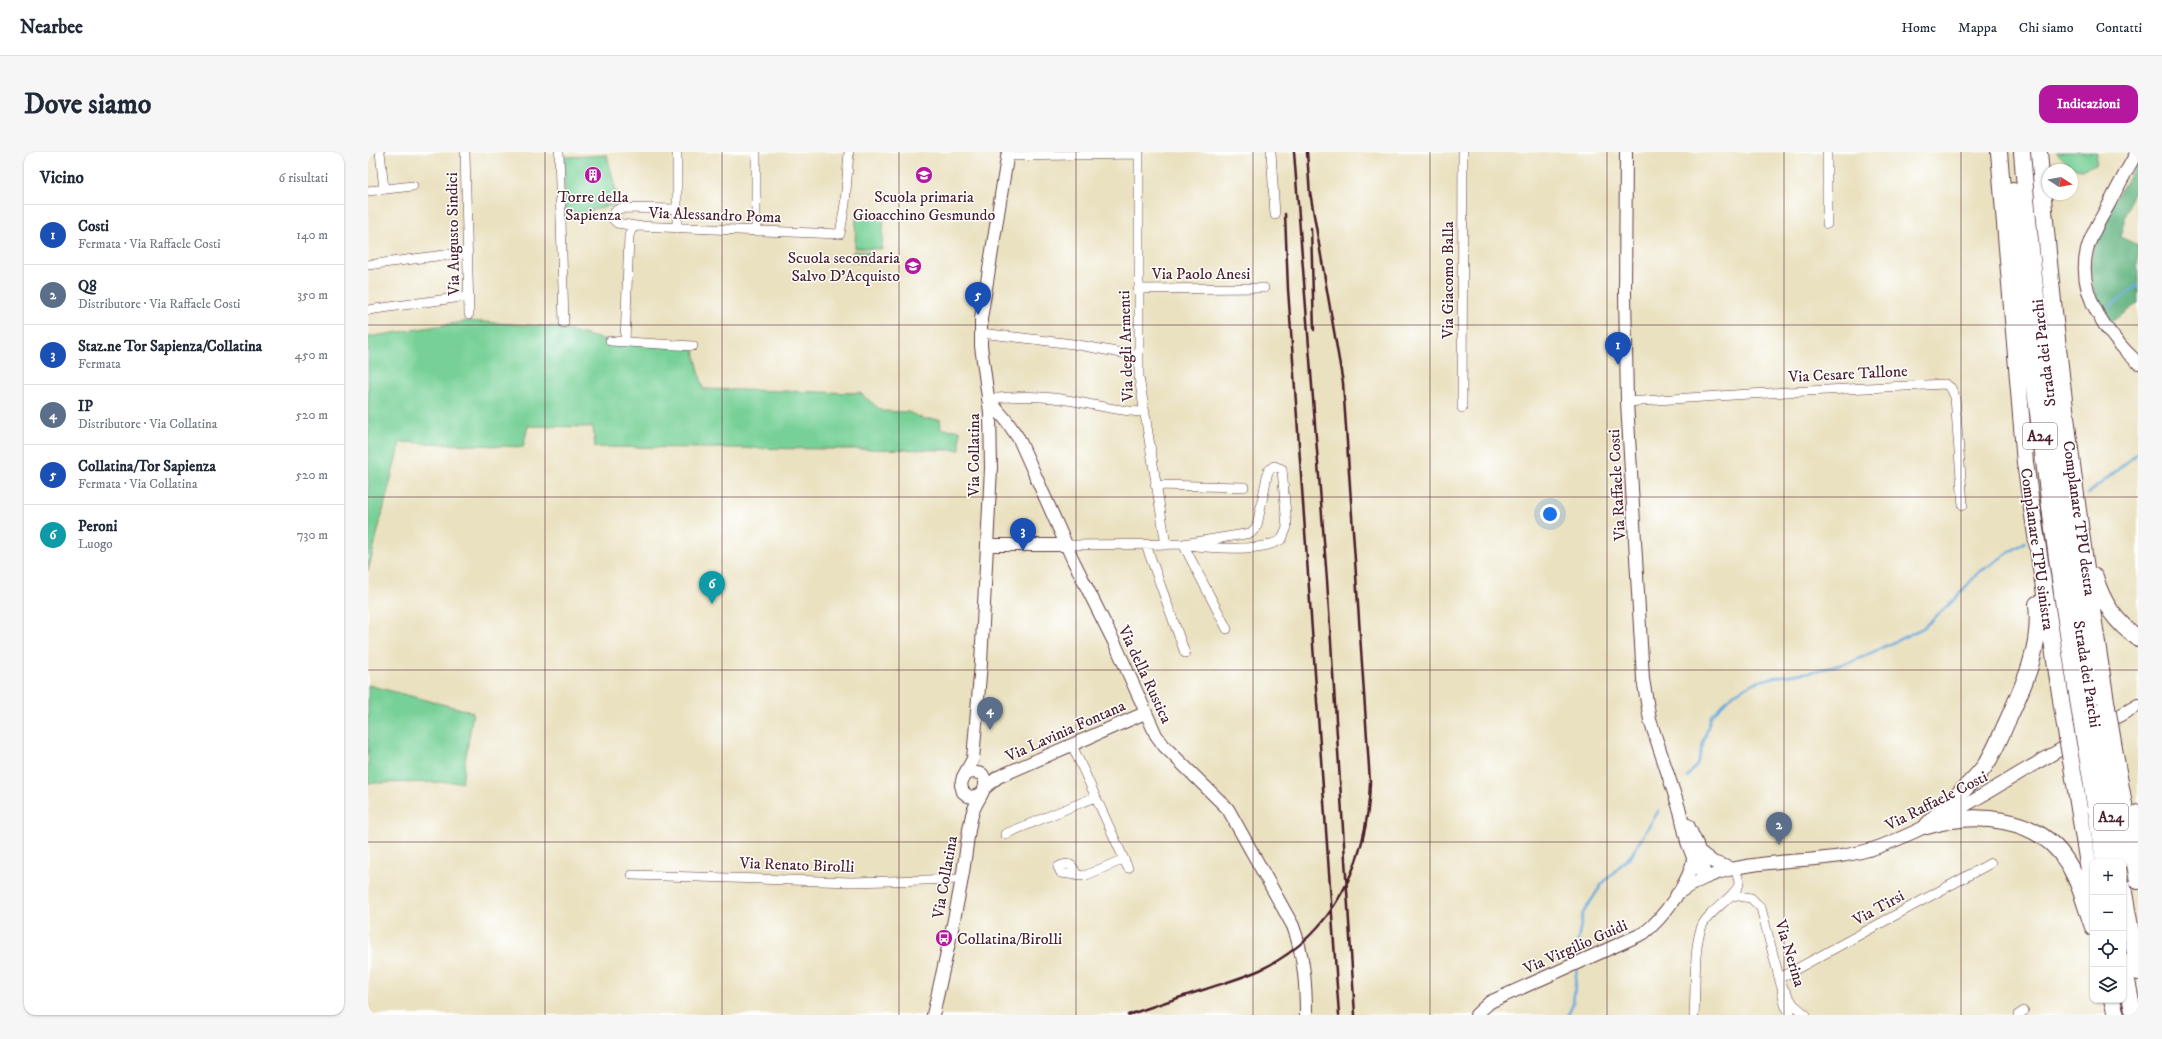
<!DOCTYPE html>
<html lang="it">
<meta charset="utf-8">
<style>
:root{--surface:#fff;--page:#f6f6f7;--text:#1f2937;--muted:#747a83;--line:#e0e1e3;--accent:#b5179e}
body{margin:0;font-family:"IM FELL DW Pica",serif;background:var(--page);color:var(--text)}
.controls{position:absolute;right:12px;bottom:12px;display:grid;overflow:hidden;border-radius:8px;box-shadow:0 1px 3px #0004}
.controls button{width:36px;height:36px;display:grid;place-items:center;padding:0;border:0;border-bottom:1px solid var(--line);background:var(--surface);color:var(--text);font:20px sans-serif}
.compass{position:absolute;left:1674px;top:12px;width:36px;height:36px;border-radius:50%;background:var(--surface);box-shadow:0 1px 3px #0004;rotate:101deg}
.you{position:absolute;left:1182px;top:362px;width:14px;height:14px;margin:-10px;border:3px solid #fff;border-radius:50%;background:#1a73e8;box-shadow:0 0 0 6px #1a73e833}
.badge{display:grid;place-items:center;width:26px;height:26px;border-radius:50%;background:var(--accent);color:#fff;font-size:13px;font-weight:700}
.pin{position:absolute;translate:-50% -33px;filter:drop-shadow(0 1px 2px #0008)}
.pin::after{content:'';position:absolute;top:21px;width:14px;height:12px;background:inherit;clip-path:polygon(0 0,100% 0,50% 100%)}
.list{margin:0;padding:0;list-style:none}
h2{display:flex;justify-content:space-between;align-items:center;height:52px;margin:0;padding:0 16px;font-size:17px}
h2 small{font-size:13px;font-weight:400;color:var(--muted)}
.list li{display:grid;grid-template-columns:26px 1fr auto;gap:12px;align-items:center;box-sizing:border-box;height:60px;padding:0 16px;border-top:1px solid var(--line)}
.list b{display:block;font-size:15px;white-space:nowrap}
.list p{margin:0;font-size:13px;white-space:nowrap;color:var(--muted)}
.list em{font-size:13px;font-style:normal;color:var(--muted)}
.icon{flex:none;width:22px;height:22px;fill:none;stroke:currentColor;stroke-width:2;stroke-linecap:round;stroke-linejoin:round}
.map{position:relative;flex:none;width:1770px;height:863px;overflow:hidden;border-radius:12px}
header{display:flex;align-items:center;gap:24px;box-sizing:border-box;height:56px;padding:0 20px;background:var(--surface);border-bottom:1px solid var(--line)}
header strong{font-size:19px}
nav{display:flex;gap:22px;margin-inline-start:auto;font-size:14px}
.intro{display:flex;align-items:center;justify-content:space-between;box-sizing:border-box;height:96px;padding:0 24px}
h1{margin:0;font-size:28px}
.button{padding:10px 18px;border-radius:12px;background:var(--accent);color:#fff;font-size:14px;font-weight:700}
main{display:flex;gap:24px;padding:0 24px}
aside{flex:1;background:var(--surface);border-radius:12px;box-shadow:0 1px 3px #0004}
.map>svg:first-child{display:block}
</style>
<header>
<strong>Nearbee</strong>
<nav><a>Home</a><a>Mappa</a><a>Chi siamo</a><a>Contatti</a></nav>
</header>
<div class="intro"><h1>Dove siamo</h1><a class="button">Indicazioni</a></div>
<main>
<aside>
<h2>Vicino<small>6 risultati</small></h2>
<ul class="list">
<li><span class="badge" style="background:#1a4fb4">1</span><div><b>Costi</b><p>Fermata · Via Raffaele Costi</p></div><em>140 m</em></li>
<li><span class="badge" style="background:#5c6f8a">2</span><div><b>Q8</b><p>Distributore · Via Raffaele Costi</p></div><em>350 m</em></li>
<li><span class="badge" style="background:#1a4fb4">3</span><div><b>Staz.ne Tor Sapienza/Collatina</b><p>Fermata</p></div><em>450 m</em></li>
<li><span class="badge" style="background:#5c6f8a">4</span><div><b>IP</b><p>Distributore · Via Collatina</p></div><em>520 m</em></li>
<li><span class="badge" style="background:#1a4fb4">5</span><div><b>Collatina/Tor Sapienza</b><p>Fermata · Via Collatina</p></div><em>520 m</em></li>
<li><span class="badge" style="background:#0f9aa8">6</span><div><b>Peroni</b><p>Luogo</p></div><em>730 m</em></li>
</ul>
</aside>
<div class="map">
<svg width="1770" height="863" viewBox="0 0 1770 863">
<rect width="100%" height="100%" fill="#fff"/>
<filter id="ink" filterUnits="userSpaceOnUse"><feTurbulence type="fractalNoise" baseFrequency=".025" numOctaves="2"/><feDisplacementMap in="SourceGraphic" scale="8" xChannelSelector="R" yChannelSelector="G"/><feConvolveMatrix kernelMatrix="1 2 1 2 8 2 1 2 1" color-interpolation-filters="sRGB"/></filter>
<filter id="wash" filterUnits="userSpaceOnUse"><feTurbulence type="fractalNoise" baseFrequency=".012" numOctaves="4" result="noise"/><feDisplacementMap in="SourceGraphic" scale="16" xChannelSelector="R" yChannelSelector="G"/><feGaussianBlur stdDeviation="0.9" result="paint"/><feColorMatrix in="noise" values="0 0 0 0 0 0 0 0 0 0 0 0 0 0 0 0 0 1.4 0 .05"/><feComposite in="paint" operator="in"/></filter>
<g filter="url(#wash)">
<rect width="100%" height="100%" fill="#eae1c0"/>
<path fill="#77d096" stroke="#607860" d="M 1688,0 L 1729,0 L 1728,12 L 1713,18 L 1701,13 Z
M 239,3 L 251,51 L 207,63 L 197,63 L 196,5 Z
M 488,61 L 516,62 L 514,97 L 487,96 Z
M 485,99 L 504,100 L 503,111 L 484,110 Z
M 101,169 L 187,175 L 242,189 L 325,194 L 335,237 L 492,241 L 514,259 L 540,260 L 556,267 L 572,267 L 573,277 L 592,278 L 592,298 L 227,295 L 225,275 L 160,274 L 155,295 L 32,290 L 0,419 L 0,185 Z
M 0,533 L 105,560 L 94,630 L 0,631 Z"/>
<path fill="#61b27f" stroke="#566855" d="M 1770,9 L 1770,33 L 1763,44 L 1752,85 L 1770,93 L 1770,151 L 1743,171 C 1697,112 1740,62 1770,9 Z"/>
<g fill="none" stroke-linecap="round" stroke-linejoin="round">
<path stroke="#69a9dc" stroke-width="2.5" d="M 1741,155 L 1770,133
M 1720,342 L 1770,301
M 1319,625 L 1329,613 L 1343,564 L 1364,543 L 1385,531 L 1407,525 L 1443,520 L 1484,510 L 1555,476 L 1585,449 L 1610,421 L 1657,390
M 1210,806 L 1210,788 L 1215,761 L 1234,732 L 1264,702 L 1291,658
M 1200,863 L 1205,852 L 1209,815"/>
</g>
</g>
<g filter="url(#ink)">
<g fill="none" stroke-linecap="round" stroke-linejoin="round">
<defs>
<path id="street" d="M 12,0 L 16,37
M 97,0 L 101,162
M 191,0 L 196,171
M 771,0 L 771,225 L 798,393
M 903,0 L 907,63
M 1459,0 L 1459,72
M 639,4 L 771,2
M 0,39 L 45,34
M 309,57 L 253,56 L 247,59 L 245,67 L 249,71 L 268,74 L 472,82 L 477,52 L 481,0
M 309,76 L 309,0
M 388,79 L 388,0
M 0,113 L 99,100
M 770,137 L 896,136
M 0,158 L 101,144
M 613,181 L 705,192 L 770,204
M 242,189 L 325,194
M 257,190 L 261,84 L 263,78 L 268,74
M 620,247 C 644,244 669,243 693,247 C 721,251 747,259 775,260
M 1259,250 L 1381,242 L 1577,232 L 1583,236 L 1587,245 L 1595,353
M 1094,256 L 1095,0
M 787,333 L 876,335
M 815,392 L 859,477
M 699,393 L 815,392 L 883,381 L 889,374 L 900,319 L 906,314 L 914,317 L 919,375 L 914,387 C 894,401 839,396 815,392
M 778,393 L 817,501
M 704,593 L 760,716
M 637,682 L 727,645
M 264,723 L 484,730 L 594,727
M 709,724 C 705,713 702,709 690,715 L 693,721 L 716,724 L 756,707
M 1365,743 L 1383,746 L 1393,756 L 1413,833 L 1426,853 L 1438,863
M 1412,826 L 1623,711
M 1414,838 L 1417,853 L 1423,863
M 1326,863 C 1328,838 1325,795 1334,774 C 1340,759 1372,742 1371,730 C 1370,725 1368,720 1367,715
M 1650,863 L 1656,859"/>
<path id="secondary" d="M 1258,0 L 1257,141 L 1259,250 L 1275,527 L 1282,568 L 1312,659 L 1319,690 L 1328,713 L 1337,725
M 1769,0 C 1759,18 1749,36 1740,54 C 1732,68 1723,82 1719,98 C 1708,142 1740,183 1770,211
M 620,247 L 638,268 L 651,287 L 705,408 L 749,496 L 788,583 L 796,594 L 860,657 L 925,774 C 936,804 938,832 938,863
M 619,393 L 699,393
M 618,635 L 630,625 L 777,561
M 613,642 L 604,645 L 600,644 L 595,640 L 593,633 L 595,625 L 605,607 L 613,511 L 623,316 L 622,260 L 613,194 L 613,167 L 640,0
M 1320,673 L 1329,692 L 1336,719
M 1331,699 L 1345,710 L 1362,716
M 1309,742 C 1371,696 1445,719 1513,694 C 1563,675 1609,647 1655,619 C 1693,597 1732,575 1770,553
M 565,863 C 575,818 586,772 594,726 C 598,705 599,683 604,663 C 607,647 624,636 614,622 L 605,620 L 598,622
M 1108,863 L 1122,850 L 1276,781 C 1294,767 1322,730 1325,707"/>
<path id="highway" d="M 1631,0 L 1657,311 L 1697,574
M 1654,0 C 1669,187 1697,373 1725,558
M 1671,0 C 1686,184 1709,367 1738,549
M 1645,39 C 1663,216 1685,391 1713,567
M 1727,425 C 1734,450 1748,471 1770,486
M 1749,614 L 1770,729
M 1735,620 L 1751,710
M 1723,627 L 1736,710
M 1707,632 L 1725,743
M 1559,674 C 1577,654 1599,637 1616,615 C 1625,603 1631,588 1637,574 C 1655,535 1674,497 1669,452
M 1559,674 C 1606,659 1671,664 1699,710 C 1712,730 1717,753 1725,775
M 1769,686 L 1770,661
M 1755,735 L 1770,820
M 1755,810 L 1766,863
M 1744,848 L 1748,863"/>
</defs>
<use href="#street" stroke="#623c41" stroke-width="10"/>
<use href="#secondary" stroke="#623c41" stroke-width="14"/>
<use href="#highway" stroke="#623c41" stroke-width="18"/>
<use href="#street" stroke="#fff" stroke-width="9"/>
<use href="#secondary" stroke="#fff" stroke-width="12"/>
<use href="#highway" stroke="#fff" stroke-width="16"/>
<path stroke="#4a1f2b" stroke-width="2.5" d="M 926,0 L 959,428 L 987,863
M 939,0 L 942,44
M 917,62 L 920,137 L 971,863
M 943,76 L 946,178
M 760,863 C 786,854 812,845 838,837 C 856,831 874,826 892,818 C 966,783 1000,709 1002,630 L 975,231 L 942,40"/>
<defs>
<path id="highway-bridge" d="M 1738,549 L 1749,614
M 1725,558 L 1735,620
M 1713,567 L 1723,627
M 1697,574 L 1707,632"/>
</defs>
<use href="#highway-bridge" stroke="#623c41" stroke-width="18" stroke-linecap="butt"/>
<use href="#highway-bridge" stroke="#fff" stroke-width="16"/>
</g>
</g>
<path fill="none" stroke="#4a1f2b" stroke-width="1" stroke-opacity="0.55" d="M 177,0 L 177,863M 354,0 L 354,863M 531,0 L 531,863M 708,0 L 708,863M 885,0 L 885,863M 1062,0 L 1062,863M 1239,0 L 1239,863M 1416,0 L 1416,863M 1593,0 L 1593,863M 0,173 L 1770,173M 0,345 L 1770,345M 0,518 L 1770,518M 0,690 L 1770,690"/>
<defs>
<symbol id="building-disc" viewBox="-11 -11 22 22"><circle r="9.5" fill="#b5179e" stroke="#fff"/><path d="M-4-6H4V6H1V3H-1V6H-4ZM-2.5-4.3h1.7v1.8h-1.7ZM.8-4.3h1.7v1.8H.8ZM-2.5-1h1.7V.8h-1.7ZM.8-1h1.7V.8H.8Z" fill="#fff"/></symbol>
<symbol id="school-disc" viewBox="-11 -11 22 22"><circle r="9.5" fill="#b5179e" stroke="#fff"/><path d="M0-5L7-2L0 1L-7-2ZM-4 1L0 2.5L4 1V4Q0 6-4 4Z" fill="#fff"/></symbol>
<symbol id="bus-disc" viewBox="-11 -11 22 22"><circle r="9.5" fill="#b5179e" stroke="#fff"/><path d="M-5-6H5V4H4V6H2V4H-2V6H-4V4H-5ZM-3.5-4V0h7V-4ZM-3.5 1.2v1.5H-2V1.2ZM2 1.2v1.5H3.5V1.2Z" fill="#fff"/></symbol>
</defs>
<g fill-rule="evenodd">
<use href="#building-disc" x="215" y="13" width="20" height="20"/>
<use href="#school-disc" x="546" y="13" width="20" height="20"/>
<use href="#school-disc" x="535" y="104" width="20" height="20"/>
<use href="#bus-disc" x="566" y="776" width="20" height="20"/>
</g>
<g text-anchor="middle" stroke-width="3" stroke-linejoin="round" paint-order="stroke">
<g fill="#fff" stroke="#80626b" stroke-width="1">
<rect x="1655" y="271" width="34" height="26" rx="3"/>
<rect x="1726" y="652" width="34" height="26" rx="3"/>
</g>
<g font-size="15" font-weight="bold" fill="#4a1f2b">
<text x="1672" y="289">A24</text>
<text x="1743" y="670">A24</text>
</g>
<g font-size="16" fill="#4a1f2b" stroke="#fff">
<text x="225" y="50">Torre della<tspan x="225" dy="18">Sapienza</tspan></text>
<text x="556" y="50">Scuola primaria<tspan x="556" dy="18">Gioacchino Gesmundo</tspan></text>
<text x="532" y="111" text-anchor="end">Scuola secondaria<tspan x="532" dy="18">Salvo D'Acquisto</tspan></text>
<text x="589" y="792" text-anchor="start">Collatina/Birolli</text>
</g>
<g font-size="16" fill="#4a1f2b" stroke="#fff">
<text transform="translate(347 62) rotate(2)" y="6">Via Alessandro Poma</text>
<text transform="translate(84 82) rotate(-91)" y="6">Via Augusto Sindici</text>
<text x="833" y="127">Via Paolo Anesi</text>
<text transform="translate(1079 128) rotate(-90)" y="6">Via Giacomo Balla</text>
<text transform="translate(757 194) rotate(-92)" y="6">Via degli Armenti</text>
<text transform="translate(1675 201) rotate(-97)" y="6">Strada dei Parchi</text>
<text transform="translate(1480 221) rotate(-3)" y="6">Via Cesare Tallone</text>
<text transform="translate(605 303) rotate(-90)" y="6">Via Collatina</text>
<text transform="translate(1248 333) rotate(-93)" y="6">Via Raffaele Costi</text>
<text transform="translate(1712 366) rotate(82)" y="6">Complanare TPU destra</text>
<text transform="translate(1670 397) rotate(82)" y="6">Complanare TPU sinistra</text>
<text transform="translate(778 522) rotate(65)" y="6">Via della Rustica</text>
<text transform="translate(1720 522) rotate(81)" y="6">Strada dei Parchi</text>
<text transform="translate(697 578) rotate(-24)" y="6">Via Lavinia Fontana</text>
<text transform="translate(1568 648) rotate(-27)" y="6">Via Raffaele Costi</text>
<text transform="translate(429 712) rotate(2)" y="6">Via Renato Birolli</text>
<text transform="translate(576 725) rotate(-80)" y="6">Via Collatina</text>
<text transform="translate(1510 755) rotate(-29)" y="6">Via Tirsi</text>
<text transform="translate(1207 794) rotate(-24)" y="6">Via Virgilio Guidi</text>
<text transform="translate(1423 801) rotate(73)" y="6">Via Nerina</text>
</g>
</g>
</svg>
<div class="controls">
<button>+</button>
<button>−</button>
<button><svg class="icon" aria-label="locate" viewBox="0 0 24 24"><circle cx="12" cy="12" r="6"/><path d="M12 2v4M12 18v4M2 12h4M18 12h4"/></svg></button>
<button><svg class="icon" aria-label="layers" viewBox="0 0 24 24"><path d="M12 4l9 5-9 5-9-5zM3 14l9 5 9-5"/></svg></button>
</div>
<svg class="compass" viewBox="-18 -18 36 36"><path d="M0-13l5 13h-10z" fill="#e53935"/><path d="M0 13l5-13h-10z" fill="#747a83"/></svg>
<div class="you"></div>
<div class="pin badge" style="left:1250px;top:213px;background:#1a4fb4">1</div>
<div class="pin badge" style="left:1411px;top:693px;background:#5c6f8a">2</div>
<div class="pin badge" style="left:655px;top:399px;background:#1a4fb4">3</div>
<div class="pin badge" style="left:622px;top:578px;background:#5c6f8a">4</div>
<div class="pin badge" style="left:610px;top:163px;background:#1a4fb4">5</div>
<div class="pin badge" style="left:344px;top:452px;background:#0f9aa8">6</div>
</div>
</main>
